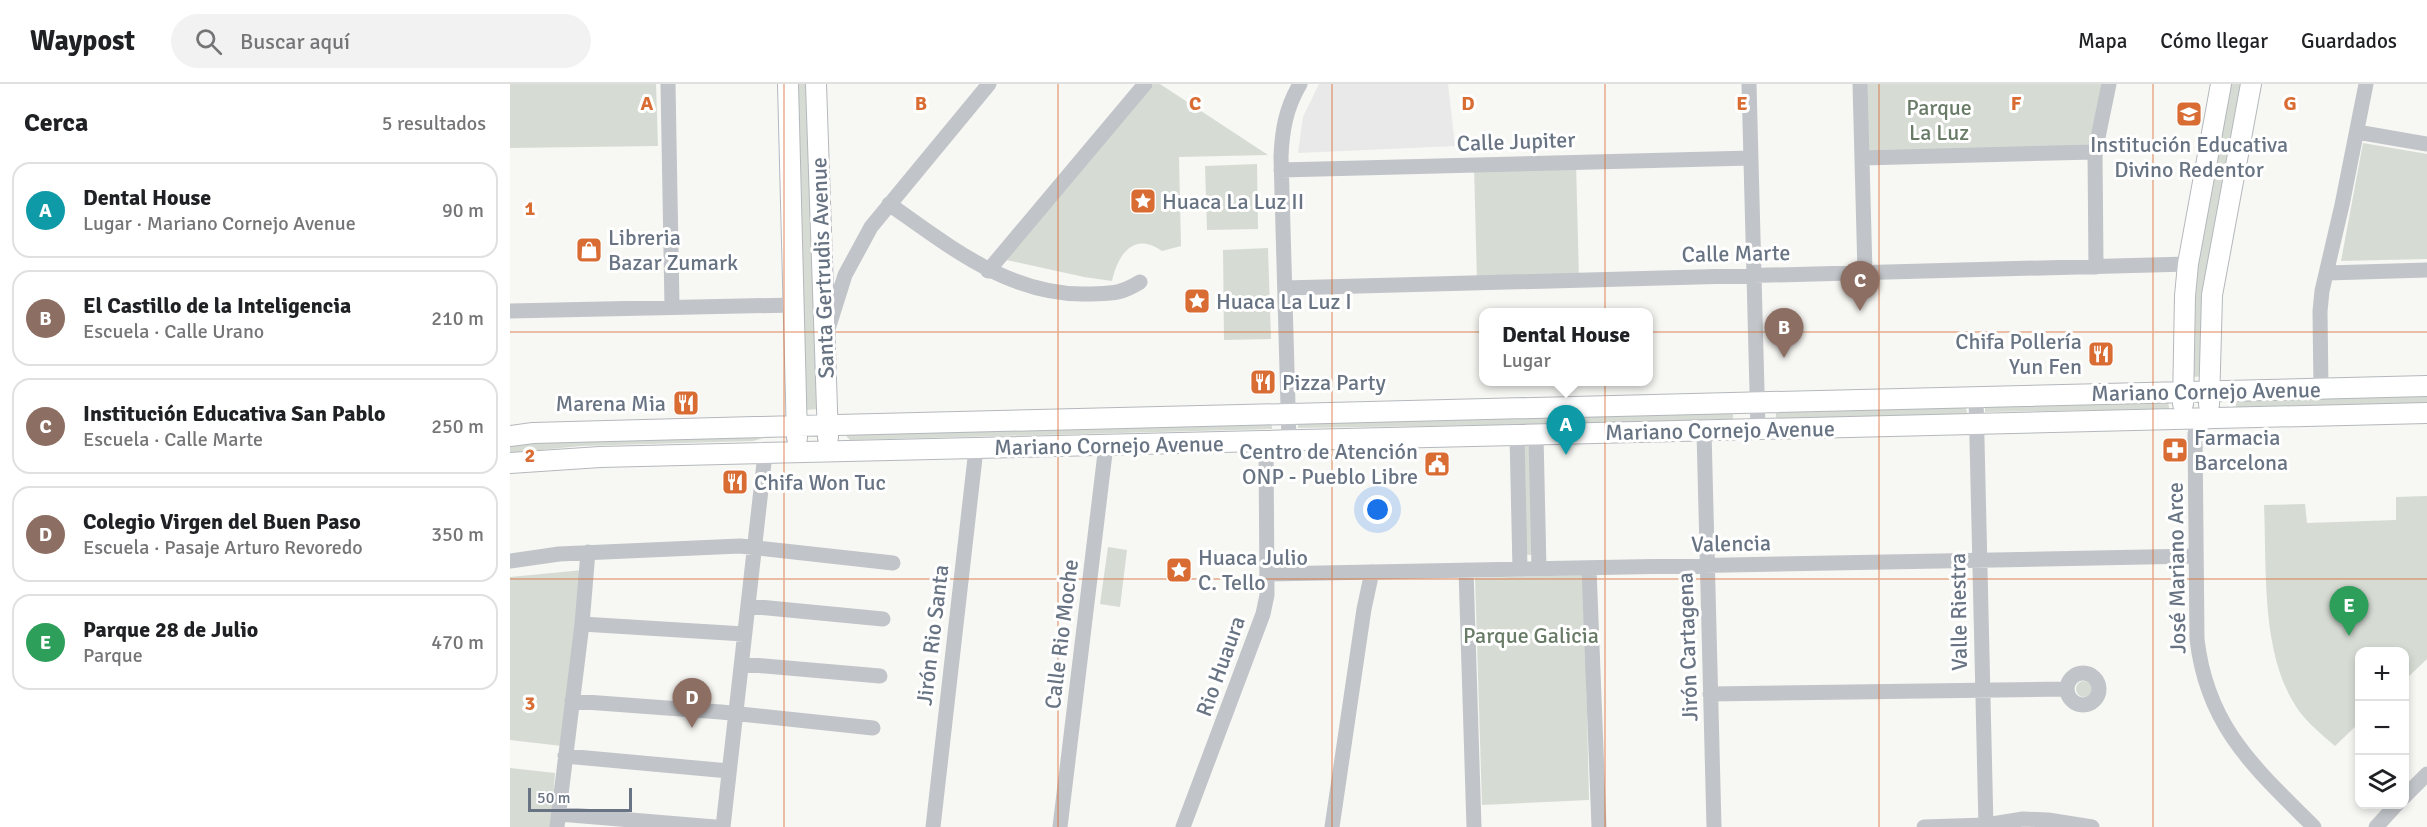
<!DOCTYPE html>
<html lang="es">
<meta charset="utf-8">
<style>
:root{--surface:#fff;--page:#f2f2f2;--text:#202124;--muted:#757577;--line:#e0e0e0;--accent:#d96c33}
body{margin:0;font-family:Signika,sans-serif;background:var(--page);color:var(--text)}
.controls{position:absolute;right:18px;bottom:18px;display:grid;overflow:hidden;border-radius:12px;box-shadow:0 3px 9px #0003}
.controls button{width:54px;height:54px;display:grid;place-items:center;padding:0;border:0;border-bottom:2px solid var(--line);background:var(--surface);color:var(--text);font:30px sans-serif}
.scale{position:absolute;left:18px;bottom:15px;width:104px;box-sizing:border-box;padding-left:6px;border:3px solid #687483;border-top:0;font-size:16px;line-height:21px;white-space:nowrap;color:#687483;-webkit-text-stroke:4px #fff;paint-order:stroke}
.you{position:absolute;left:868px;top:426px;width:21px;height:21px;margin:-15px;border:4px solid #fff;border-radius:50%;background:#1a73e8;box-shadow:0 0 0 9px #1a73e833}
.badge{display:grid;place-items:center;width:39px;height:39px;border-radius:50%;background:var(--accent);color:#fff;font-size:20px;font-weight:700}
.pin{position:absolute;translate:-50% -50px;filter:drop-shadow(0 2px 3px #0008)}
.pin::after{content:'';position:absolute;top:32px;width:21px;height:18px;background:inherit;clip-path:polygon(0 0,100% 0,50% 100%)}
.popup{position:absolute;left:969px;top:224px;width:174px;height:78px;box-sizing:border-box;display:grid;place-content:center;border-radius:12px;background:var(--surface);filter:drop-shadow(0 2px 4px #0005);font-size:20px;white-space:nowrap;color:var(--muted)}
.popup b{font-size:22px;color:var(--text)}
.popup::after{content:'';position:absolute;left:50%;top:100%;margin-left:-12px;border:12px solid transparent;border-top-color:var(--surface)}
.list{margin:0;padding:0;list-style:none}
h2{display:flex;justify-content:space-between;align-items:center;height:78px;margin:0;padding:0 24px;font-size:26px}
h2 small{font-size:20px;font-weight:400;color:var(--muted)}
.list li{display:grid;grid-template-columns:39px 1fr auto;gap:18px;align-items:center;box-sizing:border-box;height:96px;margin:0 12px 12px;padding:0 12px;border:2px solid var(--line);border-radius:18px}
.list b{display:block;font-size:22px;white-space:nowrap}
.list p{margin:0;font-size:20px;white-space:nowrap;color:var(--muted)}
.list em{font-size:20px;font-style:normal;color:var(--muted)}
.icon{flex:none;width:33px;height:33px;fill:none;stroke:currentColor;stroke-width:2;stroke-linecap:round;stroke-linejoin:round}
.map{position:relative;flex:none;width:1917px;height:743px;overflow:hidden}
header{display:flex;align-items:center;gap:36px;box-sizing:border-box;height:84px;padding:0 30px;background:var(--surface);border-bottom:2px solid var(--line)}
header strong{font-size:28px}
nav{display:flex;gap:33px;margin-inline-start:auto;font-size:21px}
.search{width:420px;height:54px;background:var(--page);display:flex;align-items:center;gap:15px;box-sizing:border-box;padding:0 21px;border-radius:33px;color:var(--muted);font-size:22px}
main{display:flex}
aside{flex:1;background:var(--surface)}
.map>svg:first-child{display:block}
</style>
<header>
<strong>Waypost</strong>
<div class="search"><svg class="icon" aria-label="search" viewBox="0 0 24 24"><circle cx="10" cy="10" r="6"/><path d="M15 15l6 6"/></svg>Buscar aquí</div>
<nav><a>Mapa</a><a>Cómo llegar</a><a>Guardados</a></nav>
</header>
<main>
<aside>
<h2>Cerca<small>5 resultados</small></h2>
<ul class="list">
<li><span class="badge" style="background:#0f9aa8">A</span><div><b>Dental House</b><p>Lugar · Mariano Cornejo Avenue</p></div><em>90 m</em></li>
<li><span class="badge" style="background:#8d6e63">B</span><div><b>El Castillo de la Inteligencia</b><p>Escuela · Calle Urano</p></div><em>210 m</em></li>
<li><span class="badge" style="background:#8d6e63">C</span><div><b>Institución Educativa San Pablo</b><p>Escuela · Calle Marte</p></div><em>250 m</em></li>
<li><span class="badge" style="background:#8d6e63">D</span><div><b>Colegio Virgen del Buen Paso</b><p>Escuela · Pasaje Arturo Revoredo</p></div><em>350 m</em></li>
<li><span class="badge" style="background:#2e9e5b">E</span><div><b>Parque 28 de Julio</b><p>Parque</p></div><em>470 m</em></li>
</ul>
</aside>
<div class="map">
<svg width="1917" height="743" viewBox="0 0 1917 743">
<rect width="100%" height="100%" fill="#f7f7f4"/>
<path fill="#e8e9e8" d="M 809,0 L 938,0 L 945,62 L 788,69 L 793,33 Z"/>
<path fill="#d6dcd4" d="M 0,0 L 146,0 L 148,62 L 0,64 Z
M 282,0 L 300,0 L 309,325 L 296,326 Z
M 643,0 L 650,0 L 758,71 L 669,73 L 671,162 L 652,167 C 624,147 608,170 602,197 L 574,193 L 492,175 Z
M 1350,0 L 1599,0 L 1585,68 L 1352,74 Z
M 1720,0 L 1735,0 L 1698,292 L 1682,293 L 1686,182 Z
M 1853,59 L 1917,70 L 1917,175 L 1831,177 Z
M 1066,78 L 1069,196 L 967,198 L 964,81 Z
M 747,80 L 748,145 L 697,146 L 695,82 Z
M 758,164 L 761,255 L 714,256 L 713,166 Z
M 1917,304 L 1917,321 L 1726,324 L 1725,309 Z
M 1658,311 L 1659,325 L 1475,328 L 1475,315 Z
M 1454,316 L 1458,332 L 1266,337 L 1266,321 Z
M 1223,319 L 1223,335 L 1188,336 L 1180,338 L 788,344 L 788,338 Z
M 761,330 L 762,345 L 340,356 L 337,353 L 336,346 Z
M 277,344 L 279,352 L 254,354 L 243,357 L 71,362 L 0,369 L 0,355 Z
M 1011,361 L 1018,361 L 1021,366 L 1024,466 L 1021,471 L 1011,470 Z
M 1917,412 L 1917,575 L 1895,596 L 1894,568 L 1850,568 L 1849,639 L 1825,662 C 1812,651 1799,640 1789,627 C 1750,572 1757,486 1754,421 L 1795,420 L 1797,439 L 1886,436 L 1886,413 Z
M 598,463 L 617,466 L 610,523 L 590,520 Z
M 73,486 L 52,662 L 0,656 L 0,493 Z
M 1074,491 L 1079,716 L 972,721 L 965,494 Z
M1566 605a8 8 0 1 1 16 0a8 8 0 1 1-16 0Z
M 0,684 L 45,689 L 41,743 L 0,743 Z"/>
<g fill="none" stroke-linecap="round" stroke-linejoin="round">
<defs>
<path id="major" d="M 278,0 L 287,354
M 306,0 L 318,354
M 1673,320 L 1675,212 L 1678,180 L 1711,0
M 1699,321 L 1702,211 L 1741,0
M 0,352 L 23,349 L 287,342 L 1917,302
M 0,379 L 90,373 L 1917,329"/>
</defs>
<use href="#major" stroke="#b4b8bc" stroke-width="22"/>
<path stroke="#c1c4c8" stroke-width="15" d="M 158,0 L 162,222
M 1239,0 L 1248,345
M 1350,0 L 1355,189
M 1847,48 L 1917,60
M 1352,74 L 1585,68
M 771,86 L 1241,74
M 379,120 C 439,162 500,212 577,210 C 601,209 609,211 630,198
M 1586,183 L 1585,68 L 1599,0
M 478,187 L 635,0
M 1817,189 L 1917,186
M 775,204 L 1678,180
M 0,227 L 283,221
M 318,245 L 335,191 L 361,143 L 479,0
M 1811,305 L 1810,227 L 1812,207 L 1832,121 L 1856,0
M 1466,313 L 1476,743
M 1699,334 L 1685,349 L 1687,555 C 1697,643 1745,684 1804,743
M 1194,347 L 1204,743
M 1007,351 L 1010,485
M 1026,351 L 1029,485
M 779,357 L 771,73 C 772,46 776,24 790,0
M 0,477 L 49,470 L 230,462 L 383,479
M 1079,484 L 1089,743
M 956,486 L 964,743
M 757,490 L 1686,472
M 238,522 L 373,535
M 72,540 L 234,550
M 232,580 L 370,592
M1557 605a16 16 0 1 1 32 0a16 16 0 1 1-32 0Z
M 1200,610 L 1557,605
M 62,617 L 211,628 L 363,644
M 55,672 L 219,687
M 1894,713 L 1917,690
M 49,730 L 205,743
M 47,743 L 72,540 L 78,468
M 213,743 L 255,370
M 423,743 L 466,365
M 550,743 L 596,361
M 673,743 L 753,530 L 757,511 L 756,357
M 822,743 L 854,525 L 862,488
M 1414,743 L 1476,741 L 1513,735 L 1538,736 L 1582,743
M 1866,743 L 1887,720"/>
<use href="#major" stroke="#fff" stroke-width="20"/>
</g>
<path fill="none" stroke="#d96c33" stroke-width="1.5" stroke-opacity="0.55" d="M 274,0 L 274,743M 548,0 L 548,743M 822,0 L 822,743M 1095,0 L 1095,743M 1369,0 L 1369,743M 1643,0 L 1643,743M 0,248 L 1917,248M 0,495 L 1917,495"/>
<defs>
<symbol id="school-square" viewBox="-11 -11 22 22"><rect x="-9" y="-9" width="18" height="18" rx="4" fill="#d96c33" stroke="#fff"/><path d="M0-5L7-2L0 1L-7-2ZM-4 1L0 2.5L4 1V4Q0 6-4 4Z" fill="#fff"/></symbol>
<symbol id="sight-square" viewBox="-11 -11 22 22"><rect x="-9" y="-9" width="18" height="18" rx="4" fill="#d96c33" stroke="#fff"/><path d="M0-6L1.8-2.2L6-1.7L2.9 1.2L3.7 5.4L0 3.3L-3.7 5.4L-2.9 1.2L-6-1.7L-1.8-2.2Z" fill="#fff"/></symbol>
<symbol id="shop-square" viewBox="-11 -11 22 22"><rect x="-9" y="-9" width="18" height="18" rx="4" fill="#d96c33" stroke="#fff"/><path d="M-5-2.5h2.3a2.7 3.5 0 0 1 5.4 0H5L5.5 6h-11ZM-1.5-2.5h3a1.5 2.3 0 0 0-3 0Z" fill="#fff"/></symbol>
<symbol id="restaurant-square" viewBox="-11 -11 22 22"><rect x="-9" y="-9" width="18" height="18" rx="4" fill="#d96c33" stroke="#fff"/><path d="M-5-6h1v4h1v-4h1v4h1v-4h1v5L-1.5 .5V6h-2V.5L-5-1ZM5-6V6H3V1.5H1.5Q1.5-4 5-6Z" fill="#fff"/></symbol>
<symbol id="pharmacy-square" viewBox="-11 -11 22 22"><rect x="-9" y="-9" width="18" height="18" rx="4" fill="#d96c33" stroke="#fff"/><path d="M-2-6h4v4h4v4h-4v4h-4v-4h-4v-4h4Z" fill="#fff"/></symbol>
<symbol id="civic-square" viewBox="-11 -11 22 22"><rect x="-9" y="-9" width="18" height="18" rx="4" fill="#d96c33" stroke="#fff"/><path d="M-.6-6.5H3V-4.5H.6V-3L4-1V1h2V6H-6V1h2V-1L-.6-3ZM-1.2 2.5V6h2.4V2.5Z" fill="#fff"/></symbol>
</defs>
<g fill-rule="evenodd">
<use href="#school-square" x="1664" y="15" width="30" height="30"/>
<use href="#sight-square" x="618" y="102" width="30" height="30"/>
<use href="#shop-square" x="64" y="151" width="30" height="30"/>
<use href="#sight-square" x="672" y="202" width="30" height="30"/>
<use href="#restaurant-square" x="1576" y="255" width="30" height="30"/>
<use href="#restaurant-square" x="738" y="283" width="30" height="30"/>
<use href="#restaurant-square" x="161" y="304" width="30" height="30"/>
<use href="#pharmacy-square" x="1650" y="351" width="30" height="30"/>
<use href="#civic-square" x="912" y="365" width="30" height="30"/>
<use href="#restaurant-square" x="210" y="383" width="30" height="30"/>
<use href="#sight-square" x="654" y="471" width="30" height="30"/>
</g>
<g text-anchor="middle" stroke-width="6" stroke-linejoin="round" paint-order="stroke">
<g font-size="22" fill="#687b66" stroke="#fff">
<text x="1429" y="31">Parque<tspan x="1429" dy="25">La Luz</tspan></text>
<text x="1021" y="559">Parque Galicia</text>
</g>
<g font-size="22" fill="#687483" stroke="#fff">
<text transform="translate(1006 57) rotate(-2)" y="8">Calle Jupiter</text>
<text transform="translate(1226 169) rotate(-1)" y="8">Calle Marte</text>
<text transform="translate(312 184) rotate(-92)" y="8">Santa Gertrudis Avenue</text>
<text transform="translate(1696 307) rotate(-1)" y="8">Mariano Cornejo Avenue</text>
<text transform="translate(1210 346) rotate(-1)" y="8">Mariano Cornejo Avenue</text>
<text transform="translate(599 361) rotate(-1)" y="8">Mariano Cornejo Avenue</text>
<text transform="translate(1221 459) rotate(-1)" y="8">Valencia</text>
<text transform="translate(1666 484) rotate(-91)" y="8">José Mariano Arce</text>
<text transform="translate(1448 528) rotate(-91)" y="8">Valle Riestra</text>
<text transform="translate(551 550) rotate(-83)" y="8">Calle Rio Moche</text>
<text transform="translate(422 551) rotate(-83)" y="8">Jirón Rio Santa</text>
<text transform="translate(1177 563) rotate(-92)" y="8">Jirón Cartagena</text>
<text transform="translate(710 582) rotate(-70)" y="8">Rio Huaura</text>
</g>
<g font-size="22" fill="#687483" stroke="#fff" text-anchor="start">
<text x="1679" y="68" text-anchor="middle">Institución Educativa<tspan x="1679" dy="25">Divino Redentor</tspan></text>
<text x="652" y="125">Huaca La Luz II</text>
<text x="98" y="161">Libreria<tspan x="98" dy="25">Bazar Zumark</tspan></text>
<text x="706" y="225">Huaca La Luz I</text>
<text x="1572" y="265" text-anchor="end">Chifa Pollería<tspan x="1572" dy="25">Yun Fen</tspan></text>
<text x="772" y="306">Pizza Party</text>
<text x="156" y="327" text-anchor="end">Marena Mia</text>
<text x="1684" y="361">Farmacia<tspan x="1684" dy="25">Barcelona</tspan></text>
<text x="908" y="375" text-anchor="end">Centro de Atención<tspan x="908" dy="25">ONP - Pueblo Libre</tspan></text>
<text x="244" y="406">Chifa Won Tuc</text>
<text x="688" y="481">Huaca Julio<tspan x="688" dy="25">C. Tello</tspan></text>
</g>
</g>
<g font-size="20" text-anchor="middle" font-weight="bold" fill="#d96c33" stroke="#fff" stroke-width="6" stroke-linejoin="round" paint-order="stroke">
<text x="137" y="26">A</text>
<text x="411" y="26">B</text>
<text x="685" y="26">C</text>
<text x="958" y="26">D</text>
<text x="1232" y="26">E</text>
<text x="1506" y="26">F</text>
<text x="1780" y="26">G</text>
<text x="20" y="131">1</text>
<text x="20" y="378">2</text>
<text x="20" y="626">3</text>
</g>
</svg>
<div class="controls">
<button>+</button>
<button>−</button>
<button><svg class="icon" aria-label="layers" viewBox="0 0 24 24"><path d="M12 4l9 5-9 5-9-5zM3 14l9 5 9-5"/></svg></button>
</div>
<div class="scale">50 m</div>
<div class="you"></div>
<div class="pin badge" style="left:1056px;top:371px;background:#0f9aa8">A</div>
<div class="popup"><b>Dental House</b>Lugar</div>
<div class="pin badge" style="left:1274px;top:274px;background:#8d6e63">B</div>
<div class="pin badge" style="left:1350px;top:227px;background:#8d6e63">C</div>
<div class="pin badge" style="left:182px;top:644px;background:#8d6e63">D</div>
<div class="pin badge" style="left:1839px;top:552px;background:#2e9e5b">E</div>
</div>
</main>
